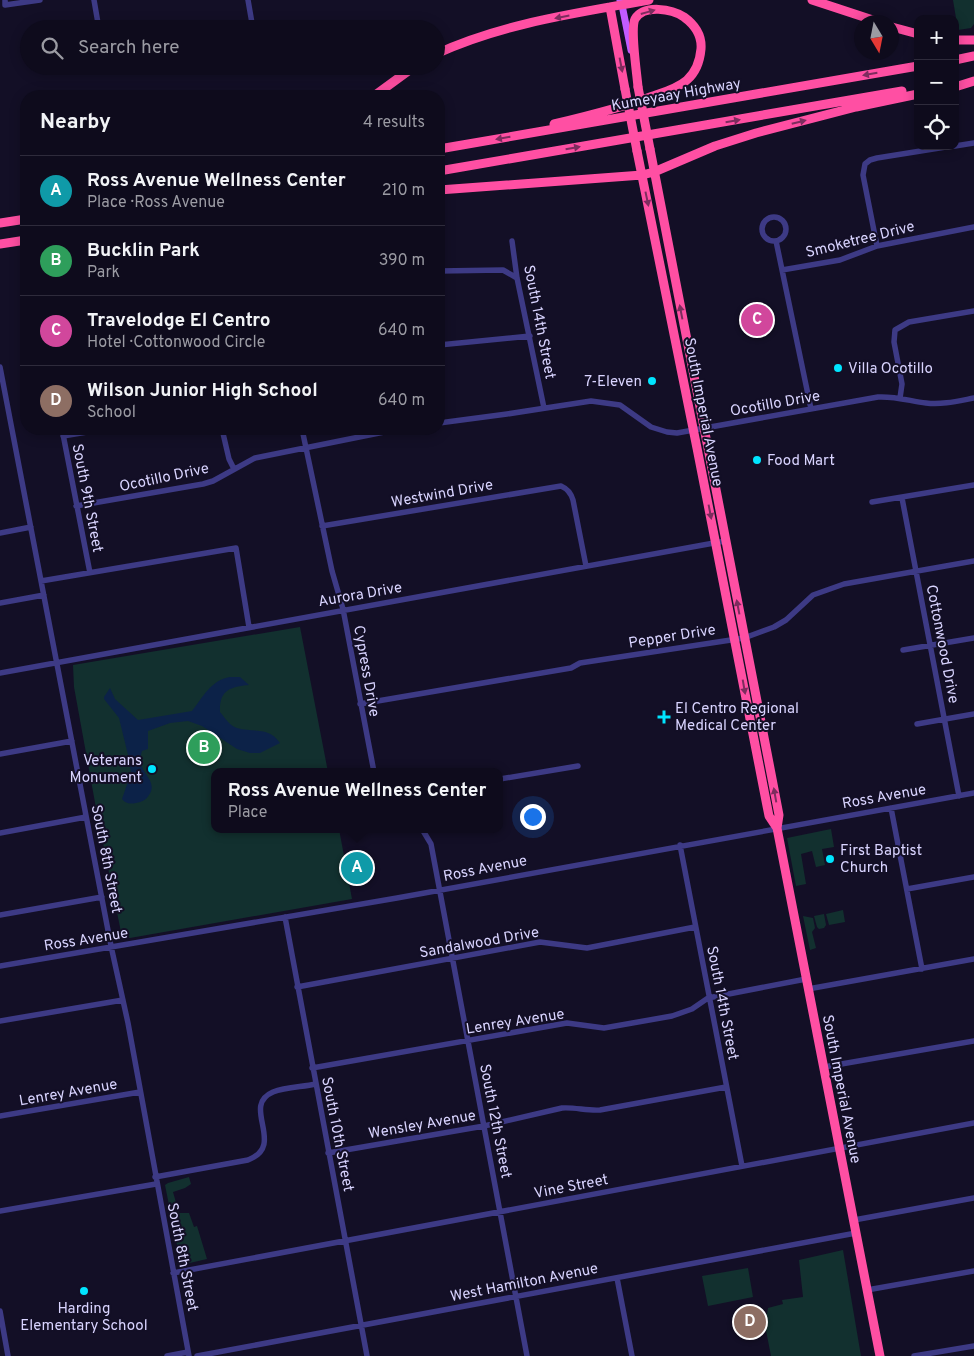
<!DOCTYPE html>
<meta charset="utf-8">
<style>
:root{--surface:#0e0b1c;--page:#171425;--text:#f1f3f6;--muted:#9b9ba3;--line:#2e2b3b;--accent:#00e5ff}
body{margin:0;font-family:Overpass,sans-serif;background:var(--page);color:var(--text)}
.controls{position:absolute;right:15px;top:15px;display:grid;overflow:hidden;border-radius:10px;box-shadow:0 2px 12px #0003}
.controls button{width:45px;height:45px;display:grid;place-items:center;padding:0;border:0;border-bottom:1px solid var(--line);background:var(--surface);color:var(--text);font:25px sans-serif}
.compass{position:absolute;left:854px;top:15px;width:45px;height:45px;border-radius:50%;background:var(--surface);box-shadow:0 2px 12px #0003;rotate:170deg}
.you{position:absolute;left:532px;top:816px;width:18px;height:18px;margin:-12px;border:4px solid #fff;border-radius:50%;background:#1a73e8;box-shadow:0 0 0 8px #1a73e833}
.badge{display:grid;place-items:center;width:32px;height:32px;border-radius:50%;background:var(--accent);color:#fff;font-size:16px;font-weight:700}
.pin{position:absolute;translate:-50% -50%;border:2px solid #fff;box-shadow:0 1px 5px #0006}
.popup{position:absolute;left:211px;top:768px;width:292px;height:65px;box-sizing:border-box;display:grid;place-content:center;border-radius:10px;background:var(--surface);filter:drop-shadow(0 1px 4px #0005);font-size:16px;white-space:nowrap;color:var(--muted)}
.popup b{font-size:19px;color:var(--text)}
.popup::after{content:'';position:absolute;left:50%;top:100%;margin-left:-10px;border:10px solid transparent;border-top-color:var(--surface)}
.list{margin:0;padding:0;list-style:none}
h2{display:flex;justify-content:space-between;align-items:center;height:65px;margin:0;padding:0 20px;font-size:21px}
h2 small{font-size:16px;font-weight:400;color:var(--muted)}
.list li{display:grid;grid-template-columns:32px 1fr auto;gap:15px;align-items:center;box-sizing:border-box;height:70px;padding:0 20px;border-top:1px solid var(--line)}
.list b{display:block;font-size:19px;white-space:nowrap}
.list p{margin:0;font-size:16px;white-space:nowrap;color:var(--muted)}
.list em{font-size:16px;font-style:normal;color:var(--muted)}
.icon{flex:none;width:28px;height:28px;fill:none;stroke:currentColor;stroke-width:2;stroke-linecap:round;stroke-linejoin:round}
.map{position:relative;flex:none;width:974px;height:1356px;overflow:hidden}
.search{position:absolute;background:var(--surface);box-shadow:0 2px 12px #0003;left:20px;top:20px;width:425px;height:55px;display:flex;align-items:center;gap:12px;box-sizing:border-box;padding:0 18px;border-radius:28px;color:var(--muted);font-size:19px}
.panel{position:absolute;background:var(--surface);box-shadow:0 2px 12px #0003;left:20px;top:90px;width:425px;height:345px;border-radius:20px}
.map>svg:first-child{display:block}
</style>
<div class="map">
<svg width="974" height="1356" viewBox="0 0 974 1356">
<rect width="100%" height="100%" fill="#130f26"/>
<path fill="#12302f" d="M 953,0 L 974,0 L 974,24 L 971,28 L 958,30 Z
M 300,627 L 328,772 L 215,772 L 215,829 L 339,829 L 352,899 L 130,938 L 122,937 L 96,808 L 74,687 L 73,665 Z
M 831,829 L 834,847 L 822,849 L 825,865 L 816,867 L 812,851 L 801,854 L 806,884 L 796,886 L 787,838 Z
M 843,910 L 845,922 L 829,925 L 826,914 Z
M 824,914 L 826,925 L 824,928 L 819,929 L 817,927 L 814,916 Z
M 803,916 L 813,918 L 815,928 L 812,932 L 816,948 L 810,950 Z
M 189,1177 L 191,1184 L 185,1188 L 173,1192 L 179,1213 L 189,1213 L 194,1227 L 197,1226 L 207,1259 L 181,1265 L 165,1185 L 168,1183 Z
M 843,1250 L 861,1356 L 771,1356 L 763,1315 L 767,1314 L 768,1308 L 783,1304 L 782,1300 L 803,1297 L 799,1260 Z
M 748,1268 L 753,1297 L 708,1306 L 702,1276 Z"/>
<path fill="#0c2248" d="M 230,677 L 240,677 L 249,685 C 230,687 219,690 220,712 C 225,718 230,726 237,728 C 254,733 269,726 280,743 L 260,753 L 250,753 L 237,749 L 202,726 L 188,721 L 170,723 L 148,731 L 148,749 L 142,751 C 141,754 140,759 141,763 C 142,774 158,782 149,795 C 146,800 142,802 136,803 C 130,804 126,804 122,799 L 131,773 L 129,759 L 119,718 L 104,699 L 104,697 L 110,688 L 115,699 L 138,720 L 192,711 C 203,697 211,680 230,677 Z"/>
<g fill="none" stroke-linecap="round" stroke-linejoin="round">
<path stroke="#3d3a85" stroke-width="5.5" d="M 5,0 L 5,5 L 40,0
M 94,0 L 99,29
M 248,0 L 253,29
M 104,66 L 104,69 L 116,66
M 955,146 L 974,143
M762 229a12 12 0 1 1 24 0a12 12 0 1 1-24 0Z
M 512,241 L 517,278 L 544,408
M 776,241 L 811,409
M 877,246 L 863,175 L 865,164 L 870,160 L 877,158 L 952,146
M 782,270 L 840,260 L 877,246 L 974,227
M 439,271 L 503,270 L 517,278
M 439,345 L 530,336
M 0,367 L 111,946 L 128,1023 L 189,1356
M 900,398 L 902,384 L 894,342 L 895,330 L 909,322 L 974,311
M 439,423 L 507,414 L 591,401 L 620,405 L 651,427 L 667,432 L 677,433 L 878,397 C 895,396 910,401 926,403 C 942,405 958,401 974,398
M 62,429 L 90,573
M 222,429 L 229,459 L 234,469
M 302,429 L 332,571 L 343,609 L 374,772
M 63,436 L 105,429
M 902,498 L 959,796
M 872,502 L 974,485
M 76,506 L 203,484 L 213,481 L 255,458 L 399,429
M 322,526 L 561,486 C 568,489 571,493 573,500 L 586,566
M 0,533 L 31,527
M 41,581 L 236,548 L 249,627
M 0,603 L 44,595
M 903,650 L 974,638
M 0,673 L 725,541
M 360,704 L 571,668 L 580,663 L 744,638 L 774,627 L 786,620 L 813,595 L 844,584 L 974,561
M 917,724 L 974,714
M 0,754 L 72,741
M 500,779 L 578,766
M 891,808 L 922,969
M 422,829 L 431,844 L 527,1356
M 0,833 L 86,817
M 680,845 L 742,1166
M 907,889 L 974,877
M 0,915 L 102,897
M 285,917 L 367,1356
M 0,966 L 397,898 L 974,793
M 297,987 L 540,942 L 587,948 L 695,927
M 808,989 L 974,959
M 0,1021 L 123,1000
M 824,1067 L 974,1041
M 312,1068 L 567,1023 L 604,1028 L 672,1016 L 692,1009 L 708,998 L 806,979
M 0,1116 L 140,1092
M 328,1153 L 484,1126 L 562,1108 C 575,1107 587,1111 600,1110 L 726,1087
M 155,1177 L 248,1160 C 287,1145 240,1106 273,1092 C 286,1087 302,1087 316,1084
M 0,1211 L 156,1184
M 854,1220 L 974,1198
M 173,1273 L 974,1123
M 617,1278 L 632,1356
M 867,1290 L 974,1271
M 0,1311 L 8,1356
M 167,1356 L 188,1352
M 197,1356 L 856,1233
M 914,1356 L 974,1346"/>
<path stroke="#c25bff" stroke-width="7" d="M 620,0 L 622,5 L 631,50"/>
<path stroke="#ff4fa3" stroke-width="9" d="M 812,0 L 879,22
M 610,7 L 625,89
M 892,27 L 918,34
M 955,40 L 974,40
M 436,54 C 503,23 578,13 649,0
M 955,60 L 974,56
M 955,87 L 974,81
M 374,96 L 415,66
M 554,124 C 588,116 621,108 653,96 C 665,92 678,88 687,80 C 696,72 700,60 701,49 C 702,36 695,25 684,17 C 672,9 644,4 635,19 C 630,29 637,74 638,87
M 439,149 L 918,66
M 650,149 L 769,763 L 779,815 L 777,828 L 880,1356
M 637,151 L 697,448 L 769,816 L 777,828
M 439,171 L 902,91
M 439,190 L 642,175 L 654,172 L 715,146 L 756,133 L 856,107 L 918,94
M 0,223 L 26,219
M 0,244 L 26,240"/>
<path stroke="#ff4fa3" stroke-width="9" d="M 638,87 L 650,149
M 625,89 L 637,151"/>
</g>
<defs><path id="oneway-solid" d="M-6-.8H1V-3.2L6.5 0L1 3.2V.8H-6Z" transform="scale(1.25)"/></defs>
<g fill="#7d2c5e">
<use href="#oneway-solid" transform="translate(648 12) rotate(-16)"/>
<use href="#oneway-solid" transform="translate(562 17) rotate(169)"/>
<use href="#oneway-solid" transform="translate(621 65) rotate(79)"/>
<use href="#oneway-solid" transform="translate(870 74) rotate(170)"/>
<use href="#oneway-solid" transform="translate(733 121) rotate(-10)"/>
<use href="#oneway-solid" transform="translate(799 122) rotate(-14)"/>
<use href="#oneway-solid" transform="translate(503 138) rotate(170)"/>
<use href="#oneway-solid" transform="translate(573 148) rotate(-10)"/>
<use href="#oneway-solid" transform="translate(647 199) rotate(78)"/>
<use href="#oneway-solid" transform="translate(681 312) rotate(-101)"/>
<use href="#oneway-solid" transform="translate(710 512) rotate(79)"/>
<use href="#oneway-solid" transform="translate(738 607) rotate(-101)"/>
<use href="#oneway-solid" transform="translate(744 687) rotate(80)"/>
<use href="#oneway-solid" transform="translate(775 795) rotate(-100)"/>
</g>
<g fill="#00e5ff" stroke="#130f26" stroke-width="2">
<circle cx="838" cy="368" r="5"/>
<circle cx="652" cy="381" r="5"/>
<circle cx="757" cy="460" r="5"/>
<path d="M661.5 709.5h5v5h5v5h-5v5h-5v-5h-5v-5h5z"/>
<circle cx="152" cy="769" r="5"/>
<circle cx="830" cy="859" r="5"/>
<circle cx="84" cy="1291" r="5"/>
</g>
<g text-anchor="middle" stroke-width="4" stroke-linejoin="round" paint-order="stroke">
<g font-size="15" fill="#d9d4ff" stroke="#130f26">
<text transform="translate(676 94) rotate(-10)" y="5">Kumeyaay Highway</text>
<text transform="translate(860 239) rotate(-14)" y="5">Smoketree Drive</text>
<text transform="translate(540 322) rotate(79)" y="5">South 14th Street</text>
<text transform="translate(775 403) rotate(-10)" y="5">Ocotillo Drive</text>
<text transform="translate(704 412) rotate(79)" y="5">South Imperial Avenue</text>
<text transform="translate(164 477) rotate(-12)" y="5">Ocotillo Drive</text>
<text transform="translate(442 493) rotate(-10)" y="5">Westwind Drive</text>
<text transform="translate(88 498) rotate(79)" y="5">South 9th Street</text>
<text transform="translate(360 594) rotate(-10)" y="5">Aurora Drive</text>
<text transform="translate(672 636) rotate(-9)" y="5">Pepper Drive</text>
<text transform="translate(943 644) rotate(79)" y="5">Cottonwood Drive</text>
<text transform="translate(367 671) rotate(80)" y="5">Cypress Drive</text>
<text transform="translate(884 796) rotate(-10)" y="5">Ross Avenue</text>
<text transform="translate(107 859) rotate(79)" y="5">South 8th Street</text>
<text transform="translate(485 868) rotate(-11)" y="5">Ross Avenue</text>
<text transform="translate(86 939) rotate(-9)" y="5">Ross Avenue</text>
<text transform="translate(479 942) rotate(-10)" y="5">Sandalwood Drive</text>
<text transform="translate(723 1003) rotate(79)" y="5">South 14th Street</text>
<text transform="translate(515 1021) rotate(-9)" y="5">Lenrey Avenue</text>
<text transform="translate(842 1089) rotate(79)" y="5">South Imperial Avenue</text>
<text transform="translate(68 1092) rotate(-10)" y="5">Lenrey Avenue</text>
<text transform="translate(496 1121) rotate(79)" y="5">South 12th Street</text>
<text transform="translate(422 1124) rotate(-10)" y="5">Wensley Avenue</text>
<text transform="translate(338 1134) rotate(79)" y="5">South 10th Street</text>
<text transform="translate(571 1186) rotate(-11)" y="5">Vine Street</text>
<text transform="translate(183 1257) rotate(79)" y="5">South 8th Street</text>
<text transform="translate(524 1282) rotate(-11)" y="5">West Hamilton Avenue</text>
</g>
<g font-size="15" fill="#d9d4ff" stroke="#130f26" text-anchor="start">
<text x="848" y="373">Villa Ocotillo</text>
<text x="642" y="386" text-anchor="end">7-Eleven</text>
<text x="767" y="465">Food Mart</text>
<text x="675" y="713">El Centro Regional<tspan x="675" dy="17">Medical Center</tspan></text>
<text x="142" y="765" text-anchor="end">Veterans<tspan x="142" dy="17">Monument</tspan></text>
<text x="840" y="855">First Baptist<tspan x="840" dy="17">Church</tspan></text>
<text x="84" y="1313" text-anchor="middle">Harding<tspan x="84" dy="17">Elementary School</tspan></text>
</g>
</g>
</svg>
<div class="controls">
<button>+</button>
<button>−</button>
<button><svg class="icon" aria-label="locate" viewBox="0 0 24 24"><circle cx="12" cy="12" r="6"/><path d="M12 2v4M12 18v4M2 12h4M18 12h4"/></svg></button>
</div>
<svg class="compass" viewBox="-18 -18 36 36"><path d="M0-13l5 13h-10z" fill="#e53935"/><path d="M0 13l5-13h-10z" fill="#9b9ba3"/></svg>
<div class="you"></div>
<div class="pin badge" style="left:357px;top:868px;background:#0f9aa8">A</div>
<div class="popup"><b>Ross Avenue Wellness Center</b>Place</div>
<div class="pin badge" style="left:204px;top:748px;background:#2e9e5b">B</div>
<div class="pin badge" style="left:757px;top:320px;background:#d1479c">C</div>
<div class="pin badge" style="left:750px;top:1322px;background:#8d6e63">D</div>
<div class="search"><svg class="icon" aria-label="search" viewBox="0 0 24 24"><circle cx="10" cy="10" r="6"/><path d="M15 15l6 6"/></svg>Search here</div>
<section class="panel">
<h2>Nearby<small>4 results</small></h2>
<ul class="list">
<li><span class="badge" style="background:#0f9aa8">A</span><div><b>Ross Avenue Wellness Center</b><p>Place · Ross Avenue</p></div><em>210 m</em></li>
<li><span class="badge" style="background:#2e9e5b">B</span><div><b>Bucklin Park</b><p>Park</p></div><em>390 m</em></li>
<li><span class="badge" style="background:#d1479c">C</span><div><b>Travelodge El Centro</b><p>Hotel · Cottonwood Circle</p></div><em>640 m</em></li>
<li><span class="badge" style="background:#8d6e63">D</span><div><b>Wilson Junior High School</b><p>School</p></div><em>640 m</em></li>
</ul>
</section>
</div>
